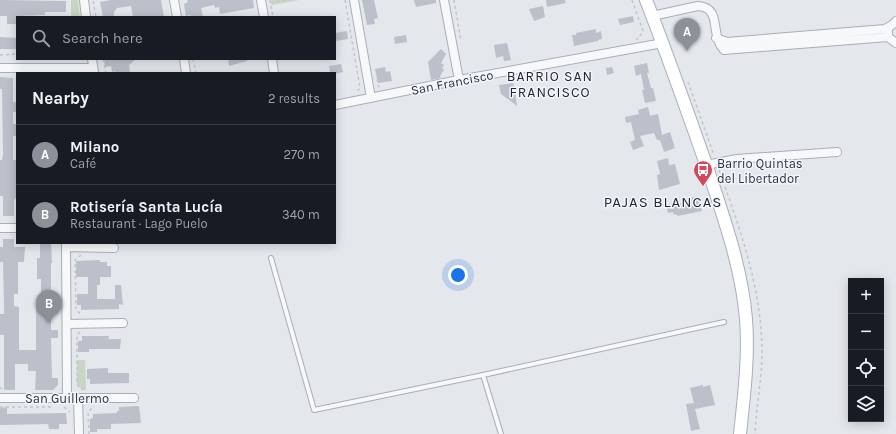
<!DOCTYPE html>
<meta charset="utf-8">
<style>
:root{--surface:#171b24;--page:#242831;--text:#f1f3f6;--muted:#9ea1a6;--line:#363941;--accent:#8c9099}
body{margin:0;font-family:Karla,sans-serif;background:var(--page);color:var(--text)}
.controls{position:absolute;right:12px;bottom:12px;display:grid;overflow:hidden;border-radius:0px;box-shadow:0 2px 10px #0003}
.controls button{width:36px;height:36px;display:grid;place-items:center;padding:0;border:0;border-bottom:1px solid var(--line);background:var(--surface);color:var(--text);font:20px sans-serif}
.you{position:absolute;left:458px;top:275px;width:14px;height:14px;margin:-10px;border:3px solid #fff;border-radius:50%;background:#1a73e8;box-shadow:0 0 0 6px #1a73e833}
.badge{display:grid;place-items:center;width:26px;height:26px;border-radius:50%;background:var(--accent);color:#fff;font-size:13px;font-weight:700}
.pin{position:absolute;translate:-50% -33px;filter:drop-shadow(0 1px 2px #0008)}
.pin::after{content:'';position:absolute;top:21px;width:14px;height:12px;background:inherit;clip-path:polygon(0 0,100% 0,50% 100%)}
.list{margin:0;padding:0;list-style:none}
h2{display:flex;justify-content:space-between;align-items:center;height:52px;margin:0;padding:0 16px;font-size:17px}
h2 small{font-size:13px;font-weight:400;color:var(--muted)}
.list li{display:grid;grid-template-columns:26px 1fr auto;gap:12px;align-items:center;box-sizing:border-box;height:60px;padding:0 16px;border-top:1px solid var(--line)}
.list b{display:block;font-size:15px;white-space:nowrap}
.list p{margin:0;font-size:13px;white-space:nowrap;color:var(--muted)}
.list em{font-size:13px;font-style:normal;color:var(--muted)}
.icon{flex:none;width:22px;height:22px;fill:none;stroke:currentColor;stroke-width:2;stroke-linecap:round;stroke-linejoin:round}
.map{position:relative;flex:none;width:896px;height:434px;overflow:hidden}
.search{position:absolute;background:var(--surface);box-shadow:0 2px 10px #0003;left:16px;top:16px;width:320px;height:44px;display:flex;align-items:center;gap:10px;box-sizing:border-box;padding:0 14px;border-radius:0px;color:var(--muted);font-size:15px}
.panel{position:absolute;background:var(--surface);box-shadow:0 2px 10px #0003;left:16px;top:72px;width:320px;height:172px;border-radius:0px}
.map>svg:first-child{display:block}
</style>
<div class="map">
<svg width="896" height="434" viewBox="0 0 896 434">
<rect width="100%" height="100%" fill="#e4e7ec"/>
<path fill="#c9d6c5" d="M 71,0 L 78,0 L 80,17 L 71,17 Z
M 271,0 L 299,0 L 272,5 Z
M 77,360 L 85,360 L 86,390 L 83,390 L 77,385 Z"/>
<path fill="#bbc0ca" d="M 0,0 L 66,1 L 66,12 L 45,12 L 45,15 L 17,16 L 17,24 L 7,24 L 7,16 L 0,16 Z
M 111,0 L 161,0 L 164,17 L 133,17 L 131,6 L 117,8 L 114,12 L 114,17 L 103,17 L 100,2 Z
M 187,0 L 253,0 L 254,8 L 220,14 L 219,7 L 215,8 L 214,5 L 201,8 L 203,17 L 191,17 L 190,15 L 186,16 L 184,4 L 188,2 Z
M 362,0 L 374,0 L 378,18 L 374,19 L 375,24 L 367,25 Z
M 414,0 L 436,0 L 436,3 L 416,7 Z
M 546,0 L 565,0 L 566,3 L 547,7 Z
M 543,6 L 545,17 L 534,21 L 529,9 Z
M 633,16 L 634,22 L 620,25 L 618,19 Z
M 596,29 L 596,33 L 601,31 L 602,39 L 598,40 L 598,41 L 574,46 L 572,35 L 576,35 L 576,33 Z
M 347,31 L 348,39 L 336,41 L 335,33 Z
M 406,35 L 407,42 L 395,44 L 394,37 Z
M 0,37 L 17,38 L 17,49 L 0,49 Z
M 507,43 L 511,60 L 504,61 L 503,56 L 496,58 L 494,45 Z
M 441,49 L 446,54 L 441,63 L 444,65 L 442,68 L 444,70 L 440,76 L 441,78 L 431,80 L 428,62 Z
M 104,59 L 136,59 L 129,65 L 130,73 L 115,73 L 115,71 L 112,72 L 111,66 L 105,67 Z
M 228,59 L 247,59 L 247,61 L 229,66 Z
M 647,63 L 649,73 L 647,73 L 651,88 L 653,88 L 656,101 L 645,103 L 642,90 L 644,90 L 641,74 L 636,76 L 634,66 Z
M 341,64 L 343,72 L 335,74 L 330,73 L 329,66 Z
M 385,67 L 386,72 L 390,71 L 392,81 L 378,83 L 375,69 Z
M 612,67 L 614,73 L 607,75 L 606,68 Z
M 0,77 L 13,78 L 13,102 L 17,102 L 17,112 L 13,112 L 13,124 L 17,124 L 17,136 L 13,136 L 13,160 L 17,160 L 17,197 L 14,200 L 14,216 L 3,216 L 3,196 L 0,196 L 0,160 L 2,160 L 3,155 L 2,89 L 0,89 Z
M 513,83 L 515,91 L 517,106 L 501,94 L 499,85 Z
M 648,107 L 650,116 L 658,114 L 662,135 L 670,132 L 675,148 L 664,152 L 660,140 L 657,140 L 654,133 L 640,136 L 644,146 L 633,150 L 630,142 L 635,140 L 631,122 L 626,123 L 625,117 L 639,114 L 638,110 Z
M 668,158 L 669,165 L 675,164 L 680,184 L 659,190 L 657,175 L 660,174 L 657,161 Z
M 698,196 L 702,211 L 677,216 L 677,214 L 674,215 L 673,212 L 668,213 L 666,205 L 672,204 L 671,202 L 677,206 L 681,203 L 686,202 L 685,199 Z
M 3,239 L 14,239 L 14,247 L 25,247 L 24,262 L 18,262 L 18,294 L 14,294 L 14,306 L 19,307 L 19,350 L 36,350 L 36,306 L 41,306 L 41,279 L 37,279 L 37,258 L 40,258 L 40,243 L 51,243 L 52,263 L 51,263 L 51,330 L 58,330 L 58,338 L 51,338 L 52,378 L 58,378 L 58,385 L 53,390 L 35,390 L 36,371 L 28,371 L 28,364 L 15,364 L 15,390 L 4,390 L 4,335 L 0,335 L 0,314 L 4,314 L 4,307 L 3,262 L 0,262 L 0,247 L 3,247 Z
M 100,260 L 100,262 L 107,262 L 107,266 L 111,266 L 111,277 L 100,277 L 100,285 L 97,285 L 97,299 L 115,299 L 115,285 L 121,285 L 123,305 L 119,304 L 119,309 L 81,310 L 81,305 L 77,305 L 77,294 L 88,294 L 88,277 L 76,277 L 76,261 Z
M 82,336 L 109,336 L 108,339 L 121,339 L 120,349 L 89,349 L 89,352 L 78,352 L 78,341 L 82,341 Z
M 108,368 L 108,373 L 129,373 L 129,383 L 90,384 L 90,379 L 87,379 L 87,369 Z
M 703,385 L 703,387 L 710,385 L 715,405 L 695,409 L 700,429 L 691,431 L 686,404 L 694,403 L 690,388 Z
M 139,406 L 141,423 L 111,424 L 111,429 L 97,429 L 97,432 L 90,432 L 90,419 L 93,418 L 93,414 L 117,413 L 117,411 L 119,411 L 119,407 Z
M 7,407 L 7,414 L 66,413 L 67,424 L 59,424 L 59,429 L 49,429 L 48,424 L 0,425 L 0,408 Z"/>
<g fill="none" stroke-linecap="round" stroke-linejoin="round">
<defs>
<path id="service" d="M 271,258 L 314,410 L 483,375 L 724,322
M 483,375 L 501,434"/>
<path id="minor" d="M 84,0 L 86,17
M 174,0 L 177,17
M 261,0 L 264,17
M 354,0 L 371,98
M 444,0 L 459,80
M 652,16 L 698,6 C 723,8 709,34 724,50 L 888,37
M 888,32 L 888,37 L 896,43
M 716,38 L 727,42 L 885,29 L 892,25 L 896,21
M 92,59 L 94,72
M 184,59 L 186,73
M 272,59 L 274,73
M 0,68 L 93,68
M 335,105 L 459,80 L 663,43
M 706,165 L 737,159 L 837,152
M 0,228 L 17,228
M 66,243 L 67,399
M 66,247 L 114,248
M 67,324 L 123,323
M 0,398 L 134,398
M 78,398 L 79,434"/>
<path id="secondary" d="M 646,0 C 668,56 688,113 708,170 C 724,218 742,269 746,319 C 749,357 744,396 740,434"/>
</defs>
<use href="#service" stroke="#a9aeb7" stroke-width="6"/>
<use href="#minor" stroke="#a9aeb7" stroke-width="10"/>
<use href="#secondary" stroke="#a9aeb7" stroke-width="14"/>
<path stroke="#c2c5cb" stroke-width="1.5" stroke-dasharray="3 3" stroke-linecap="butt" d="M 270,0 L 273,17
M 345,0 L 360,88 L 357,92
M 454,0 L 461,41
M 632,0 L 643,31 L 638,39 L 636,39
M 93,1 L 96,17
M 271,3 L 285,0
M 0,55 L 17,54
M 103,59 L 106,73
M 193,59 L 196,73
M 260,73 L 264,73
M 377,79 L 378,85 L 380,88
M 688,82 L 714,155
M 719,170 C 741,231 763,293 762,358 C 761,384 756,409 755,434
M 81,255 L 75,260 L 76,310 L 82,315
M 80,332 L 77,335 L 77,385 L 83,390
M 0,387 L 3,390
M 0,407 L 54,407
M 64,407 L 70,412
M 89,434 L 88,412 L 94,406"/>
<use href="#service" stroke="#f7f8fa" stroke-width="4"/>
<use href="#minor" stroke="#f7f8fa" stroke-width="8"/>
<use href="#secondary" stroke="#fff" stroke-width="12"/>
</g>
<defs>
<symbol id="bus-pin" viewBox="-11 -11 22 30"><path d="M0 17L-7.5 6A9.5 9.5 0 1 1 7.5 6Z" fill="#d1495b" stroke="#f4f6f9"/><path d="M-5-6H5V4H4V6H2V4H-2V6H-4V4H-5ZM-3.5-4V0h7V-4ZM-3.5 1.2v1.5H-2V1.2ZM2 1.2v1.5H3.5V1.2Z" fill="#fff"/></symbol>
</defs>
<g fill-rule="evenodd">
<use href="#bus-pin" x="692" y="159" width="22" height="30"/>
</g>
<g text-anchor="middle" stroke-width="3" stroke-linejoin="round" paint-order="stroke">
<g font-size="13" fill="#2b3445" stroke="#f4f6f9">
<text transform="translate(452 82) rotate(-11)" y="5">San Francisco</text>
<text x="67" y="403">San Guillermo</text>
</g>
<g font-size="13" fill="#2b3445" stroke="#f4f6f9" text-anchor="start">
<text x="717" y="168">Barrio Quintas<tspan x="717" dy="15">del Libertador</tspan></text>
</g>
<g font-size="14" letter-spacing="1" fill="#1d2536" stroke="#f4f6f9">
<text x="550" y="81">BARRIO SAN<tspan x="550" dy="16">FRANCISCO</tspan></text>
</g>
<g font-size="15" letter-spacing="1" fill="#1d2536" stroke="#f4f6f9">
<text x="663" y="207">PAJAS BLANCAS</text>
</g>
</g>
</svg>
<div class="controls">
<button>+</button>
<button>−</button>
<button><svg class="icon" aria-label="locate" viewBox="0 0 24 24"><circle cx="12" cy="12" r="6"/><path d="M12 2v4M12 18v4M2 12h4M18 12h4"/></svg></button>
<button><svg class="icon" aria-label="layers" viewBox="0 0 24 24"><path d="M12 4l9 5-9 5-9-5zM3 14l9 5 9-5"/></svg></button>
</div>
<div class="you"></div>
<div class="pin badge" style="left:687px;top:51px">A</div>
<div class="pin badge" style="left:49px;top:323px">B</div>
<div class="search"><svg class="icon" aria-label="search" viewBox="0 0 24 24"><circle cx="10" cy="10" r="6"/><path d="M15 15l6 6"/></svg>Search here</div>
<section class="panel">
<h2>Nearby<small>2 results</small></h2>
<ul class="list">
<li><span class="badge">A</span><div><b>Milano</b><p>Café</p></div><em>270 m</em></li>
<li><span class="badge">B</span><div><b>Rotisería Santa Lucía</b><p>Restaurant · Lago Puelo</p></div><em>340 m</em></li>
</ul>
</section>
</div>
